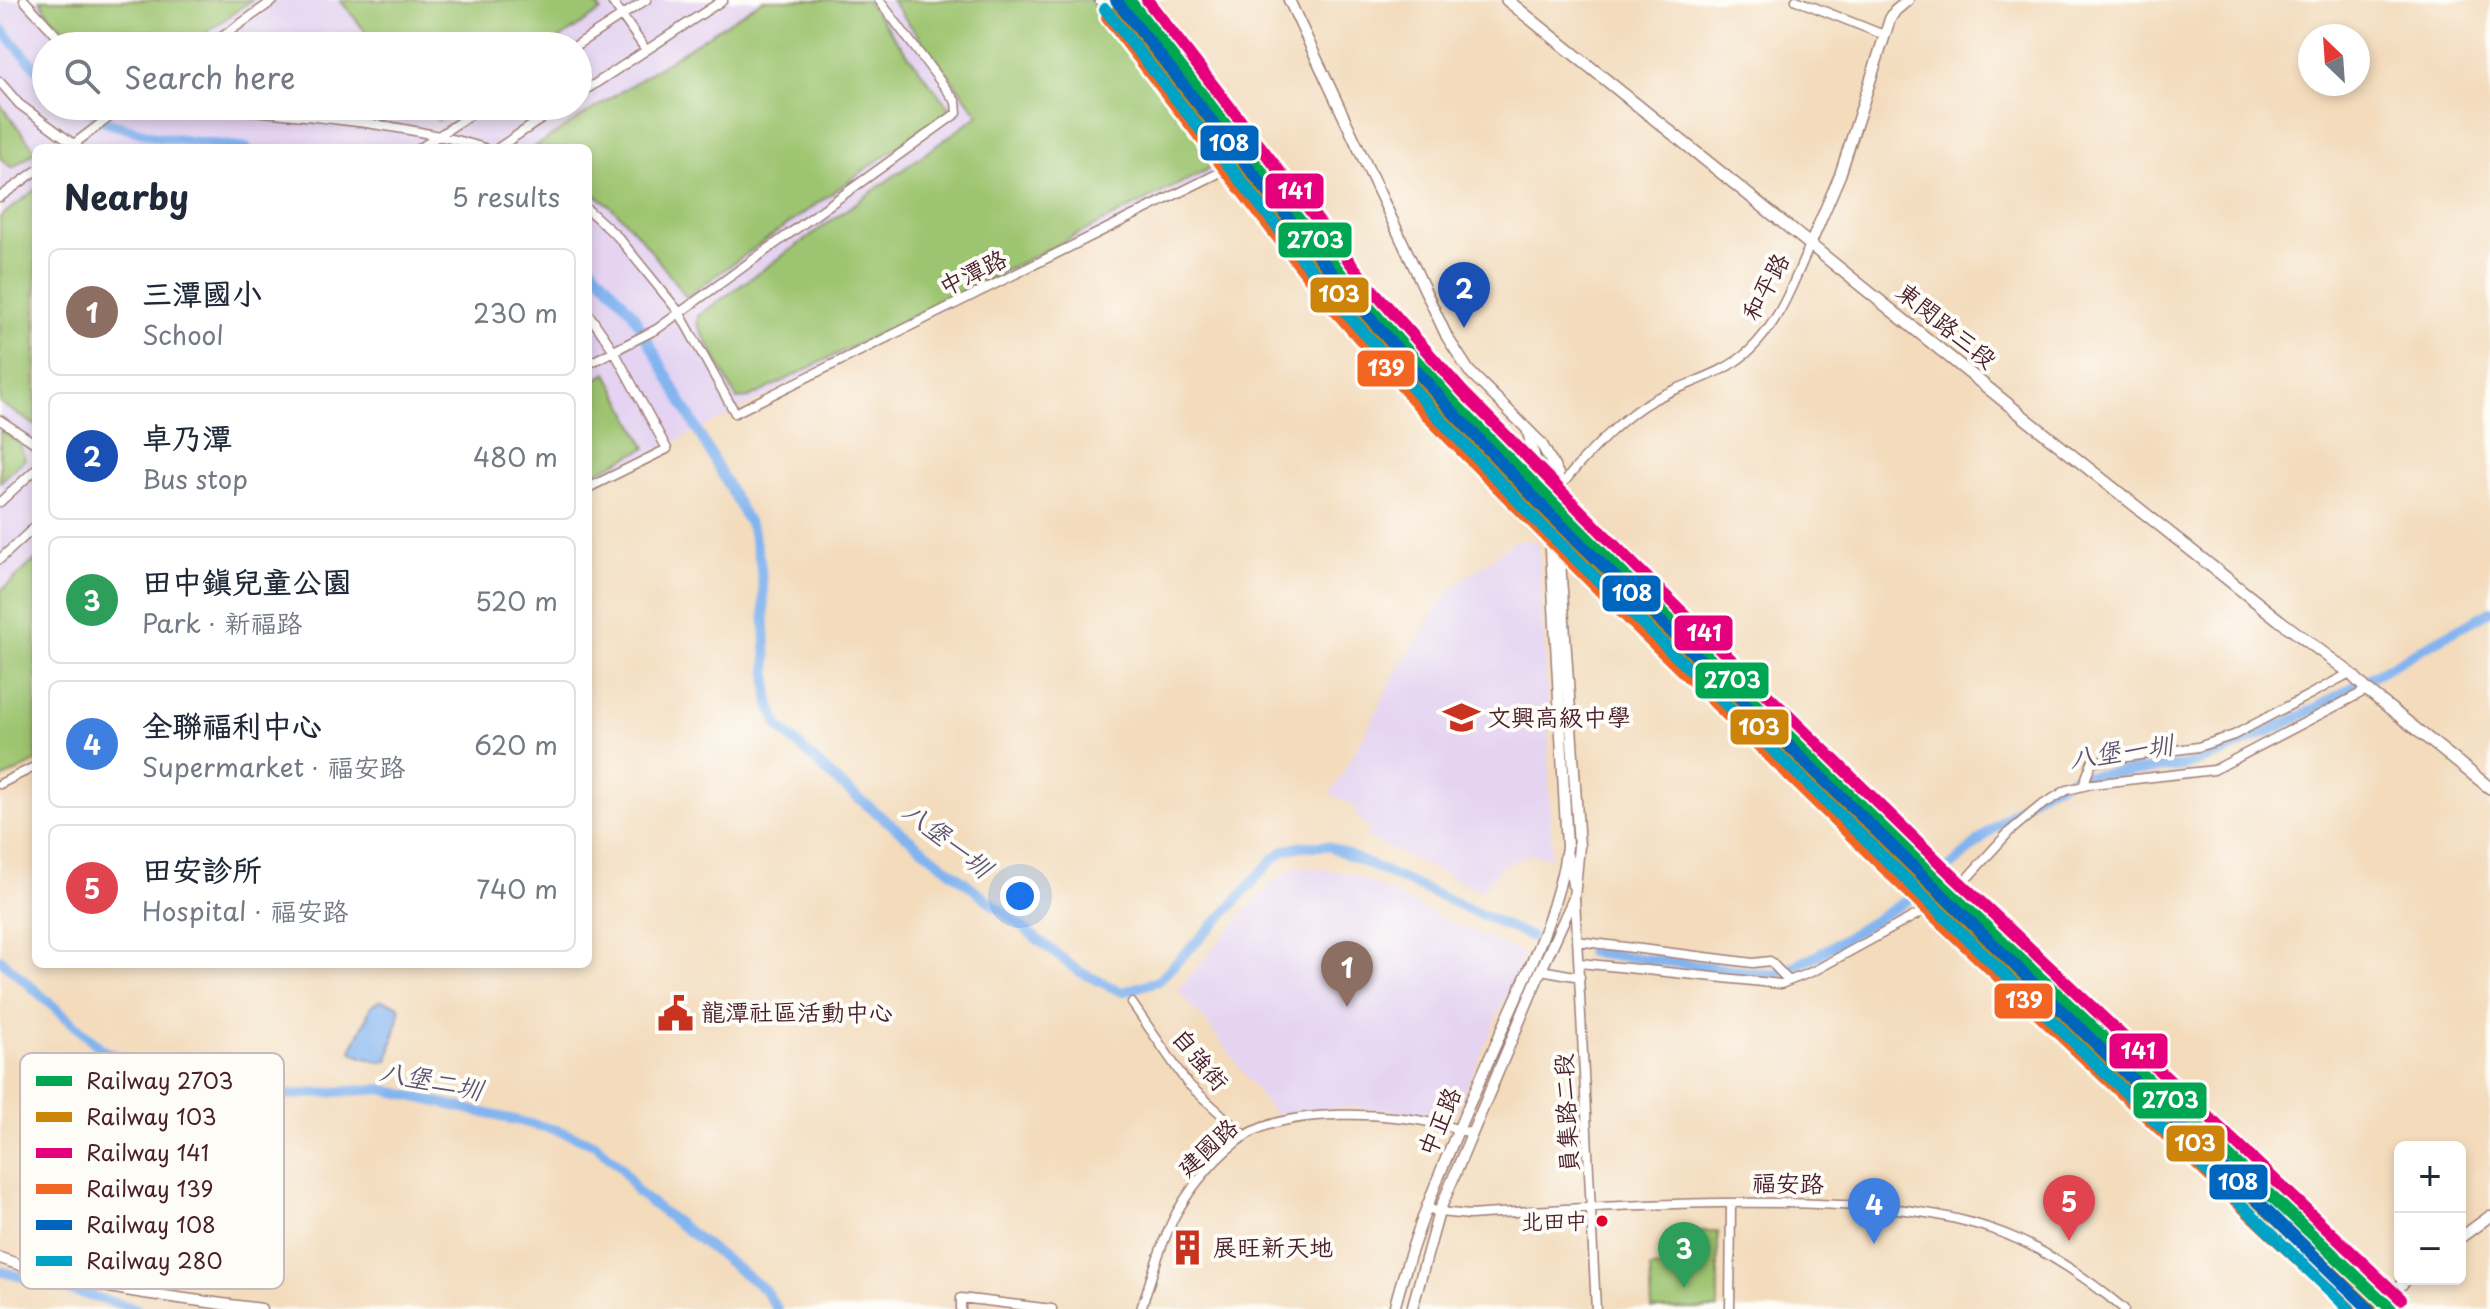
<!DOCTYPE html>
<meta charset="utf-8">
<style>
:root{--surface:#fff;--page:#f6f6f7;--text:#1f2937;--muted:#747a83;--line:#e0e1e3;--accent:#ea580c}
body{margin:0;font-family:"Playpen Sans","LXGW WenKai TC",sans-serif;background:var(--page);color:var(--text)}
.controls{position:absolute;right:24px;bottom:24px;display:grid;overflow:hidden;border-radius:12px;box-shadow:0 4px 12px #0003}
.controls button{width:72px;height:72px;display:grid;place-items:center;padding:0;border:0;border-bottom:2px solid var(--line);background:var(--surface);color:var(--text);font:40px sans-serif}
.compass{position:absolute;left:2298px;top:24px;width:72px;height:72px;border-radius:50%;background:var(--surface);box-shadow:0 4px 12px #0003;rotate:335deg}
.you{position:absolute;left:1020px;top:896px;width:28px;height:28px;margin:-20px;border:6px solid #fff;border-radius:50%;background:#1a73e8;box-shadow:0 0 0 12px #1a73e833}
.badge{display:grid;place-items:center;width:52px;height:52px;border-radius:50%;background:var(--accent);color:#fff;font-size:26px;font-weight:700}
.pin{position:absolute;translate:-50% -66px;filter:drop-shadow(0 2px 4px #0008)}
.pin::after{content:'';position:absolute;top:42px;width:28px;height:24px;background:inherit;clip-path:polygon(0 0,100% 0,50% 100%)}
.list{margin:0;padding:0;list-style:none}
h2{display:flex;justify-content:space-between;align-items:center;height:104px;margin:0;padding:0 32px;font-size:34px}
h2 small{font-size:26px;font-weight:400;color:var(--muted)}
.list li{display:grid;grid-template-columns:52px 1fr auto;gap:24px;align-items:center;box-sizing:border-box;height:128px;margin:0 16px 16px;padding:0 16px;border:2px solid var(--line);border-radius:12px}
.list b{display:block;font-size:30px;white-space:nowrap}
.list p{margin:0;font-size:26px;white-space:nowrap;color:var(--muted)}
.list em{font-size:26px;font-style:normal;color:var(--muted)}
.icon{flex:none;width:44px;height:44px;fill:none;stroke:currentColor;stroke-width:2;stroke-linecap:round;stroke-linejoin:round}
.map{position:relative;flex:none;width:2490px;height:1309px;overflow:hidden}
.search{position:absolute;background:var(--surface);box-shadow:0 4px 12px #0003;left:32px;top:32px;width:560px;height:88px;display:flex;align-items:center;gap:20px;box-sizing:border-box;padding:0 28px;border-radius:44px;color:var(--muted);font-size:30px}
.panel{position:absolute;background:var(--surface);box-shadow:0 4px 12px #0003;left:32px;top:144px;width:560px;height:824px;border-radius:12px}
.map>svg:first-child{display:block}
</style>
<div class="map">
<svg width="2490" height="1309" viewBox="0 0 2490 1309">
<rect width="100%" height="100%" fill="#fdfcf7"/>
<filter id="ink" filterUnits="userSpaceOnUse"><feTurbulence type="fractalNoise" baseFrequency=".0125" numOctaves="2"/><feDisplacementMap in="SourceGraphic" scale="16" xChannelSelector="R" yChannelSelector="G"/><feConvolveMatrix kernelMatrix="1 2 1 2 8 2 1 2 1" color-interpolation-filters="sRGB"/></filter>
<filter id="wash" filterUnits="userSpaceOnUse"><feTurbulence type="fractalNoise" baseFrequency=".006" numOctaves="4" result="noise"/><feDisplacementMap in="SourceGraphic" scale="32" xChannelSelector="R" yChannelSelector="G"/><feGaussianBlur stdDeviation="1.8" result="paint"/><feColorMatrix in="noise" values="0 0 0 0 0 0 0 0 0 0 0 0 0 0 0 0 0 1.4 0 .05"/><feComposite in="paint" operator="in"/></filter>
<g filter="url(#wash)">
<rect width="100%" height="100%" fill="#f3dbbc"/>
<path fill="#e4d3f1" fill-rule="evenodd" d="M 0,0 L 1106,0 L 1232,165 L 588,485 L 588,148 L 36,148 L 36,759 L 0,777 ZM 46,46 L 578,46 L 578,106 L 46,106 Z
M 1538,540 L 1548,708 L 1551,858 L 1530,854 L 1501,867 L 1480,891 L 1366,837 L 1371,828 L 1353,814 L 1357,808 L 1331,794 L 1368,728 L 1396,671 L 1451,589 L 1513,542 Z
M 1307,867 L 1353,874 L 1449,922 L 1524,954 L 1454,1117 L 1355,1107 L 1274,1114 L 1207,1023 L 1177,991 L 1252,903 L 1278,878 L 1295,868 Z"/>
<path fill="#9dc46f" stroke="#74724d" stroke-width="2" d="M 40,0 L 252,0 L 187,46 L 86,46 L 50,16 Z
M 340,0 L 593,0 L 601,11 L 549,46 L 377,46 Z
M 763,0 L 866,0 L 950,109 L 686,297 C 659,262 626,212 588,190 L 588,148 L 533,148 Z
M 891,0 L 1090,0 L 1211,155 L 1209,169 L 749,398 L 737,399 L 697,323 L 698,316 L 979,115 Z
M 0,104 L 36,151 L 12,168 L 0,158 Z
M 426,106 L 461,106 L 438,121 Z
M 36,189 L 36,426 L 0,403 L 0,217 Z
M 607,373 L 646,448 L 588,476 L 588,383 Z
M 0,430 L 19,442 L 25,459 L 0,482 Z
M 36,559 L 36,762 L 0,780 L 0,592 Z
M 1696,1231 L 1718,1231 L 1718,1309 L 1652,1309 L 1650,1268 L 1689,1266 L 1686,1233 Z"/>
<path fill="#82b4ef" stroke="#666a8d" stroke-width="2" d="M 380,1000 L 398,1005 L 400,1010 L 388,1061 C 378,1064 358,1057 351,1050 L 366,1020 L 370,1007 Z"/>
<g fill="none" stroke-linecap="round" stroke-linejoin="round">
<path stroke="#82b4ef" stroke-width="10" d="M 0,28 L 46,79
M 82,106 L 108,123 L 157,137 L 247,148
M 588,262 L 632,312 L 752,529 L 760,561 L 763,588 L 769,702 L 779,727 L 840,784 L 1078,971 L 1122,992 L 1158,981 L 1228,910 L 1275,857 L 1286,850 L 1303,846 L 1328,846 L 1531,937
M 1590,952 L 1773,975 L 1816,956 L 1924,890 L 2004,819 L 2045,789 L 2076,777 L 2184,766 L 2224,752 L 2299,717 L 2490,611
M 0,959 L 104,1051 L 212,1091 L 261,1097 L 381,1089 L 557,1130 L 595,1144 L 621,1167 L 638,1193 L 764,1289 L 777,1309
M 0,1271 L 137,1309"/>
</g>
</g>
<g filter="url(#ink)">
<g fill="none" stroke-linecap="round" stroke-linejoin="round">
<path stroke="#d1b59f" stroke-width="8" stroke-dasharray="8 4" stroke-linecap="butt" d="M 1918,914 L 1945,897 L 1969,876"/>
<defs>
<path id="minor" d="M 24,0 L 66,46
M 611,0 L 646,50
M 1796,0 L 1884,35
M 209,46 L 274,0
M 575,46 L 646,0
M 0,82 L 19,104 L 79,148
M 578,95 L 723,0
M 201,106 C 296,116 393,120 484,148
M 70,147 L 124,106
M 420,148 L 484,106
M 498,148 L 561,106
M 0,197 L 36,171
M 588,210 L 618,237 L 679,312 L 735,413 L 1229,168 L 1099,0
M 588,313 L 614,351 L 667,449 L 588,488
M 588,364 L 657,329 L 957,113 L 956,102 L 879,0
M 0,420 L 36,444
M 0,502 L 36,469
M 1548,506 C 1564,476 1620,418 1651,401 C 1683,383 1720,377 1749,351 C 1780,322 1793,283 1810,245
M 0,559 L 36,526
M 0,784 L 36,766
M 2083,786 L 2092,762 L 2198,747 L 2234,735 L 2350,673
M 1568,855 L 1572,885
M 1969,876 L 2009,832 L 2039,807 L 2067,790 L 2092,784 L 2214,770 L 2367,690
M 1575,898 L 1596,1309
M 1577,941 L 1753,963 L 1770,961 L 1788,980
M 1580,963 L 1781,984 L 1814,971 L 1918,914
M 1541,970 L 1580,977
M 1132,1003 L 1187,1083 L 1245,1136
M 1427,1208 L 1439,1212 L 1470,1215 C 1575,1208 1680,1201 1785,1203 C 1863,1205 1945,1207 2017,1239 C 2056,1257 2092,1282 2124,1309
M 961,1309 L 961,1298 L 1052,1309
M 1141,1309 C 1152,1276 1161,1242 1177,1212 C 1193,1184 1218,1154 1245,1136 C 1289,1107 1393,1112 1442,1125 C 1452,1127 1461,1131 1471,1133
M 1730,1309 L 1731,1203"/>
<path id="tertiary" d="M 1289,0 L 1447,337 L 1469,371 L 1541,443 L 1558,474 L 1557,516 L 1579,846 L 1574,898 L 1541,970 L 1439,1212 L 1412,1309
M 1810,245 L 1840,175 L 1890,19 L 1895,11 L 1908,0
M 2460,1238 L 2490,1216
M 0,1258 C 85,1289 172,1297 261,1309
M 1394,1309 C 1419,1213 1462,1121 1502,1030 C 1528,971 1558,912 1567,847 L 1549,513 L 1528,432
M 2378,1309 L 2407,1279"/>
<path id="secondary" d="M 1507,0 L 2030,422 L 2279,620 L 2350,673 L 2367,690 L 2490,788"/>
</defs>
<use href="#minor" stroke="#9e7d74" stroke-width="11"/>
<use href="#tertiary" stroke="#9e7d74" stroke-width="13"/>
<use href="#secondary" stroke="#9e7d74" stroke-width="14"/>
<use href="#minor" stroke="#fff" stroke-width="8"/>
<use href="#tertiary" stroke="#fff" stroke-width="10"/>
<use href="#secondary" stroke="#fff" stroke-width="11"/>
<defs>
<path id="rail-1" d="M 1129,0 L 1352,288 L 1453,402 L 1627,578 L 1940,883 L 2391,1309"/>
<path id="rail-2" d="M 1118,9 L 1341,297 L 1443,412 L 1617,588 L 1930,893 L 2371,1309"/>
<path id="rail-3" d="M 1147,0 L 1363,279 L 1463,392 L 1637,568 L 1950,873 L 2401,1299"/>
<path id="rail-4" d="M 1107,17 L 1330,305 L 1433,422 L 1607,598 L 1920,903 L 2350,1309"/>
<path id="rail-5" d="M 1116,0 L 1347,292 L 1450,409 L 1549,513 L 2369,1309"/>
<path id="rail-6" d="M 1105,9 L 1336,301 L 1439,418 L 1539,523 L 2349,1309"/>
</defs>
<use href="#rail-1" stroke="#fdfcf7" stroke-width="18"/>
<use href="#rail-2" stroke="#fdfcf7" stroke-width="18"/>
<use href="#rail-3" stroke="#fdfcf7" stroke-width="18"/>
<use href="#rail-4" stroke="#fdfcf7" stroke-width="18"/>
<use href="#rail-5" stroke="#fdfcf7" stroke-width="18"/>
<use href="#rail-6" stroke="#fdfcf7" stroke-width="18"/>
<use href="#rail-1" stroke="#00a651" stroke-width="12"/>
<use href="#rail-2" stroke="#cc840b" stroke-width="12"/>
<use href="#rail-3" stroke="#e5007d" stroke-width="12"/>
<use href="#rail-4" stroke="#f26522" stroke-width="12"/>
<use href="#rail-5" stroke="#0065bd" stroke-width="12"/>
<use href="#rail-6" stroke="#04a2c6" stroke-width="12"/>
</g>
</g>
<defs>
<symbol id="school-bare" viewBox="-9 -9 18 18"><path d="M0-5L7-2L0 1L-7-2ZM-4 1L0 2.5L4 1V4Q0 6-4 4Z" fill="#c8321e" stroke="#fdfcf7" stroke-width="2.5" paint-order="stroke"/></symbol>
<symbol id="civic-bare" viewBox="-9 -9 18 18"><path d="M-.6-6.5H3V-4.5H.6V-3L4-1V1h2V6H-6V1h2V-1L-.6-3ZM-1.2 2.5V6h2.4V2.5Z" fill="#c8321e" stroke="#fdfcf7" stroke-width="2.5" paint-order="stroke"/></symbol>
<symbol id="building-bare" viewBox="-9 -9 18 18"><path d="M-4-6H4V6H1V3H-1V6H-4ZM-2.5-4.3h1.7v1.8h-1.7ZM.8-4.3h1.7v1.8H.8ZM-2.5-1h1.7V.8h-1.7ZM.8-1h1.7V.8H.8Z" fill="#c8321e" stroke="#fdfcf7" stroke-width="2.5" paint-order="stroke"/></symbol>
</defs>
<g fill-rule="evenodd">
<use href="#school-bare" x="1436" y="692" width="51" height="51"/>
<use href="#civic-bare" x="650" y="988" width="51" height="51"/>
<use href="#building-bare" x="1162" y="1222" width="51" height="51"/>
</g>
<circle fill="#e4002b" stroke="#fdfcf7" stroke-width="3" cx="1602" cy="1221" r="7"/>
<g text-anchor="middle" stroke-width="8" stroke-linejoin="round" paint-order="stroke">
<g font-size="22" fill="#4a1f2b" stroke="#fdfcf7" text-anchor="end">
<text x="1587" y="1229">北田中</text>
</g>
<g font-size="24" fill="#4a1f2b" stroke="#fdfcf7">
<text transform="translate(973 273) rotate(-26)" y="8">中潭路</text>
<text transform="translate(1766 287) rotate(-62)" y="8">和平路</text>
<text transform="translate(1946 326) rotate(39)" y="8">東閔路三段</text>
<text transform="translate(1200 1060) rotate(50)" y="8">自強街</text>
<text transform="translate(1567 1113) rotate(-93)" y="8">員集路二段</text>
<text transform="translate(1440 1122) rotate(-67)" y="8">中正路</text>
<text transform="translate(1208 1148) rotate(-43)" y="8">建國路</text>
<text transform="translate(1788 1184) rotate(1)" y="8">福安路</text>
</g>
<g font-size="24" fill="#4a1f2b" stroke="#fdfcf7" text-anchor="start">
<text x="1487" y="726">文興高級中學</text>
<text x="701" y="1021">龍潭社區活動中心</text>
<text x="1213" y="1256">展旺新天地</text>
</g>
<g font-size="26" font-style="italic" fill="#5e5370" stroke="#fdfcf7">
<text transform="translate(2121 752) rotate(-8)" y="9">八堡一圳</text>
<text transform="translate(947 840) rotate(38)" y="9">八堡一圳</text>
<text transform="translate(431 1081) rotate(11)" y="9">八堡二圳</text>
</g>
</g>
<rect x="20" y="1053" width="264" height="236" rx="12" fill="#fdfcf7" stroke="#c7baba" stroke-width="2"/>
<rect x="36" y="1076" width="36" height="10" fill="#00a651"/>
<rect x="36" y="1112" width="36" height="10" fill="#cc840b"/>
<rect x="36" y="1148" width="36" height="10" fill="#e5007d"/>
<rect x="36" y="1184" width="36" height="10" fill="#f26522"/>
<rect x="36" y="1220" width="36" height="10" fill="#0065bd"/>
<rect x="36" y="1256" width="36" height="10" fill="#04a2c6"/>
<g font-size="22" fill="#4a1f2b">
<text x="86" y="1089">Railway 2703</text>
<text x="86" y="1125">Railway 103</text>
<text x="86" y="1161">Railway 141</text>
<text x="86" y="1197">Railway 139</text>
<text x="86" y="1233">Railway 108</text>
<text x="86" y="1269">Railway 280</text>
</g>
<g stroke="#fdfcf7" stroke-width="3">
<rect x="1199" y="124" width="61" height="38" rx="8" fill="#0065bd"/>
<rect x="1264" y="172" width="61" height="38" rx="8" fill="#e5007d"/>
<rect x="1277" y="221" width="76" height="38" rx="8" fill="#00a651"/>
<rect x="1309" y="276" width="61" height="38" rx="8" fill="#cc840b"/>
<rect x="1356" y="349" width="60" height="39" rx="8" fill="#f26522"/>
<rect x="1601" y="574" width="61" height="39" rx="8" fill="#0065bd"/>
<rect x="1673" y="614" width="61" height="38" rx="8" fill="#e5007d"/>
<rect x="1694" y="661" width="76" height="39" rx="8" fill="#00a651"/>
<rect x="1729" y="708" width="61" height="38" rx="8" fill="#cc840b"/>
<rect x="1993" y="982" width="61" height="38" rx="8" fill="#f26522"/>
<rect x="2108" y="1032" width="61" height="38" rx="8" fill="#e5007d"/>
<rect x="2132" y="1081" width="76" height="39" rx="8" fill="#00a651"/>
<rect x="2165" y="1124" width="61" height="39" rx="8" fill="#cc840b"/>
<rect x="2208" y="1163" width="61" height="38" rx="8" fill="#0065bd"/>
</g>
<g font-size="22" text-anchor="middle" font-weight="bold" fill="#fff">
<text x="1229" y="151">108</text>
<text x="1295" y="199">141</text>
<text x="1315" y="248">2703</text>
<text x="1339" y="302">103</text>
<text x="1386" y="376">139</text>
<text x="1632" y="601">108</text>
<text x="1704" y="641">141</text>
<text x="1732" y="688">2703</text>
<text x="1759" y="735">103</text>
<text x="2024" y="1008">139</text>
<text x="2138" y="1059">141</text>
<text x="2170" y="1108">2703</text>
<text x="2195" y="1151">103</text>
<text x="2238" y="1190">108</text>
</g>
</svg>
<div class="controls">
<button>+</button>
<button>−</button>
</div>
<svg class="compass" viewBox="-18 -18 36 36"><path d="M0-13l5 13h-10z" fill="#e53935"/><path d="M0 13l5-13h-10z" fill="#747a83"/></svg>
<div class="you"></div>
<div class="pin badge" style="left:1347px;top:1007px;background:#8d6e63">1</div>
<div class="pin badge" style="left:1464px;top:328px;background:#1a4fb4">2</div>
<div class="pin badge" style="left:1684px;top:1288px;background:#2e9e5b">3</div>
<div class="pin badge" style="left:1874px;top:1244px;background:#3f7fe0">4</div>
<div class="pin badge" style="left:2069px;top:1241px;background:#e0444e">5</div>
<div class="search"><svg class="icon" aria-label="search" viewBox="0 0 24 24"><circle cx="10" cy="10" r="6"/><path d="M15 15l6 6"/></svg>Search here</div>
<section class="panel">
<h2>Nearby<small>5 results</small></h2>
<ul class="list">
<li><span class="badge" style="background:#8d6e63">1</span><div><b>三潭國小</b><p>School</p></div><em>230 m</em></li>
<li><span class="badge" style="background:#1a4fb4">2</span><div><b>卓乃潭</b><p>Bus stop</p></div><em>480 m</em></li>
<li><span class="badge" style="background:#2e9e5b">3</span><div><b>田中鎮兒童公園</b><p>Park · 新福路</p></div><em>520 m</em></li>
<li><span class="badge" style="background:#3f7fe0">4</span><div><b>全聯福利中心</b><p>Supermarket · 福安路</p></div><em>620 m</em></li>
<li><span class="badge" style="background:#e0444e">5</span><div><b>田安診所</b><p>Hospital · 福安路</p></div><em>740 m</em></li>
</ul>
</section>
</div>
